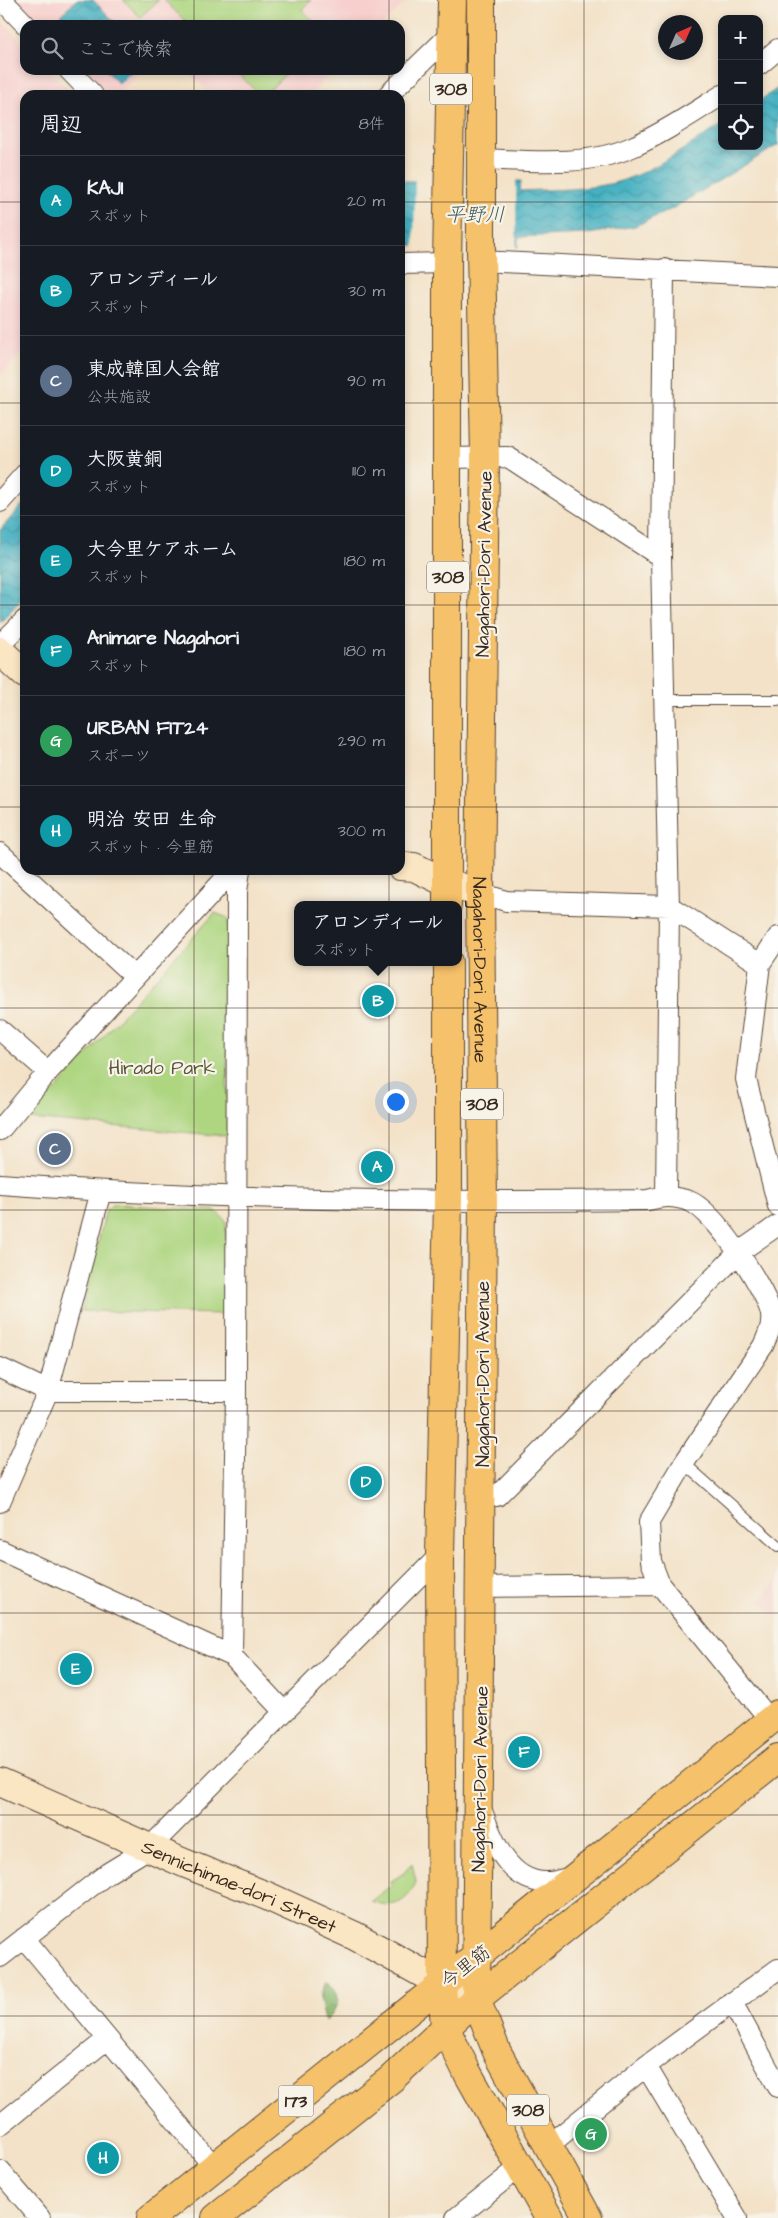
<!DOCTYPE html>
<html lang="ja">
<meta charset="utf-8">
<style>
:root{--surface:#171b24;--page:#20242c;--text:#f1f3f6;--muted:#9ea1a6;--line:#363941;--accent:#b45309}
body{margin:0;font-family:"Architects Daughter","Klee One",sans-serif;background:var(--page);color:var(--text)}
.controls{position:absolute;right:15px;top:15px;display:grid;overflow:hidden;border-radius:10px;box-shadow:0 2px 8px #0003}
.controls button{width:45px;height:45px;display:grid;place-items:center;padding:0;border:0;border-bottom:1px solid var(--line);background:var(--surface);color:var(--text);font:25px sans-serif}
.compass{position:absolute;left:658px;top:15px;width:45px;height:45px;border-radius:50%;background:var(--surface);box-shadow:0 2px 8px #0003;rotate:45deg}
.you{position:absolute;left:395px;top:1101px;width:18px;height:18px;margin:-12px;border:4px solid #fff;border-radius:50%;background:#1a73e8;box-shadow:0 0 0 8px #1a73e833}
.badge{display:grid;place-items:center;width:32px;height:32px;border-radius:50%;background:var(--accent);color:#fff;font-size:16px;font-weight:700}
.pin{position:absolute;translate:-50% -50%;border:2px solid #fff;box-shadow:0 1px 5px #0006}
.popup{position:absolute;left:294px;top:901px;width:168px;height:65px;box-sizing:border-box;display:grid;place-content:center;border-radius:10px;background:var(--surface);filter:drop-shadow(0 1px 4px #0005);font-size:16px;white-space:nowrap;color:var(--muted)}
.popup b{font-size:19px;color:var(--text)}
.popup::after{content:'';position:absolute;left:50%;top:100%;margin-left:-10px;border:10px solid transparent;border-top-color:var(--surface)}
.list{margin:0;padding:0;list-style:none}
h2{display:flex;justify-content:space-between;align-items:center;height:65px;margin:0;padding:0 20px;font-size:21px}
h2 small{font-size:16px;font-weight:400;color:var(--muted)}
.list li{display:grid;grid-template-columns:32px 1fr auto;gap:15px;align-items:center;box-sizing:border-box;height:90px;padding:0 20px;border-top:1px solid var(--line)}
.list b{display:block;font-size:19px;white-space:nowrap}
.list p{margin:0;font-size:16px;white-space:nowrap;color:var(--muted)}
.list em{font-size:16px;font-style:normal;color:var(--muted)}
.icon{flex:none;width:28px;height:28px;fill:none;stroke:currentColor;stroke-width:2;stroke-linecap:round;stroke-linejoin:round}
.map{position:relative;flex:none;width:778px;height:2218px;overflow:hidden}
.search{position:absolute;background:var(--surface);box-shadow:0 2px 8px #0003;left:20px;top:20px;width:385px;height:55px;display:flex;align-items:center;gap:12px;box-sizing:border-box;padding:0 18px;border-radius:15px;color:var(--muted);font-size:19px}
.panel{position:absolute;background:var(--surface);box-shadow:0 2px 8px #0003;left:20px;top:90px;width:385px;height:785px;border-radius:15px}
.map>svg:first-child{display:block}
</style>
<div class="map">
<svg width="778" height="2218" viewBox="0 0 778 2218">
<defs>
<pattern id="forest-crowns" width="20" height="18" patternUnits="userSpaceOnUse" patternTransform="scale(1.25)"><rect width="20" height="18" fill="#8ab76f"/><path d="M2 6a3 3 0 1 1 6 0M12 15a3 3 0 1 1 6 0" fill="none" stroke="#72955b"/></pattern>
<pattern id="water-waves" width="16" height="10" patternUnits="userSpaceOnUse" patternTransform="scale(1.25)"><rect width="16" height="10" fill="#45b1c2"/><path d="M0 5q4-4 8 0t8 0" fill="none" stroke="#3b909d"/></pattern>
</defs>
<rect width="100%" height="100%" fill="#f7f3e8"/>
<filter id="ink" filterUnits="userSpaceOnUse"><feTurbulence type="fractalNoise" baseFrequency=".02" numOctaves="2"/><feDisplacementMap in="SourceGraphic" scale="10" xChannelSelector="R" yChannelSelector="G"/><feConvolveMatrix kernelMatrix="1 2 1 2 8 2 1 2 1" color-interpolation-filters="sRGB"/></filter>
<filter id="wash" filterUnits="userSpaceOnUse"><feTurbulence type="fractalNoise" baseFrequency=".0096" numOctaves="4" result="noise"/><feDisplacementMap in="SourceGraphic" scale="20" xChannelSelector="R" yChannelSelector="G"/><feGaussianBlur stdDeviation="1.12" result="paint"/><feColorMatrix in="noise" values="0 0 0 0 0 0 0 0 0 0 0 0 0 0 0 0 0 1.4 0 .05"/><feComposite in="paint" operator="in"/></filter>
<g filter="url(#wash)">
<rect width="100%" height="100%" fill="#f3e2c8"/>
<path fill="#f7d0ce" d="M 18,0 L 408,0 L 382,25 L 42,25 Z
M 0,20 L 25,46 L 25,70 L 49,70 L 73,95 L 25,95 L 25,349 L 0,376 Z
M 86,70 L 143,70 L 117,95 L 110,95 Z
M 187,70 L 336,70 L 310,95 L 211,95 Z
M 778,1579 L 778,1617 L 759,1602 Z"/>
<path fill="#aed681" stroke="#748050" d="M 123,0 L 159,0 L 140,17 Z
M 164,0 L 311,0 L 302,9 L 317,25 L 189,25 Z
M 234,70 L 290,70 L 264,95 L 260,95 Z
M 215,913 L 228,918 L 227,1136 L 29,1119 Z
M 114,1204 L 216,1211 L 226,1221 L 225,1314 L 82,1311 L 106,1210 Z
M 412,1863 L 416,1882 C 407,1904 392,1909 371,1901 L 392,1885 L 390,1882 L 404,1873 Z"/>
<path fill="url(#forest-crowns)" stroke="#627046" d="M 326,1982 L 335,1990 L 338,2002 L 332,2014 L 325,2021 L 320,1998 Z"/>
<path fill="url(#water-waves)" stroke="#406e70" d="M 76,0 L 93,0 L 118,25 L 63,25 L 57,19 Z
M 106,70 L 133,70 L 119,84 Z
M 778,88 L 778,145 L 672,209 L 635,226 L 588,234 L 518,237 L 518,247 L 400,245 L 400,181 L 521,181 L 520,191 C 554,189 591,191 624,180 C 659,168 690,144 722,125 L 722,146 L 759,146 L 759,101 Z
M 25,502 L 25,595 L 0,623 L 0,530 Z"/>
<path fill="#f3e2c8" d="M 415,178 L 516,179 L 516,249 L 414,248 Z"/>
</g>
<g filter="url(#ink)">
<g fill="none" stroke-linecap="round" stroke-linejoin="round">
<defs>
<path id="lane" d="M 664,700 L 778,700
M 684,1463 L 778,1546"/>
<path id="street" d="M 2,0 L 26,25
M 759,65 L 778,49
M 69,70 L 93,95
M 388,95 L 453,32
M 481,159 C 529,161 587,167 632,147 C 664,133 693,113 722,95
M 481,261 L 778,276
M 400,264 L 447,263
M 664,269 L 661,557 L 669,906 L 666,1196
M 448,458 L 508,457 L 661,557
M 0,502 L 25,474
M 0,645 L 25,620
M 0,853 L 135,977
M 480,893 L 506,901 L 669,906 L 760,964
M 778,937 L 760,964 L 746,1079 L 778,1206
M 0,1030 L 48,1072
M 0,1130 L 48,1072 L 233,870
M 0,1184 C 216,1200 432,1203 648,1200 C 663,1196 674,1196 689,1201 C 714,1210 762,1284 770,1310 C 774,1323 768,1335 763,1346 L 684,1463 L 649,1522 L 651,1561 L 660,1585 L 770,1720
M 0,1368 L 48,1391 L 236,1391
M 481,1496 L 497,1496 L 739,1252 L 778,1225
M 0,1502 L 48,1391 L 101,1191
M 0,1550 L 232,1656 L 284,1712
M 481,1587 L 660,1585
M 232,1656 L 236,1391 L 237,892 L 240,870
M 482,1811 C 493,1841 509,1883 547,1882 C 556,1882 566,1878 574,1876
M 24,1938 L 214,2167
M 0,1957 L 108,1873 L 149,1848 L 440,1555
M 732,2002 L 778,2087
M 646,2066 L 737,2218
M 0,2125 L 106,2040
M 548,2146 L 646,2066 L 778,1969
M 0,2171 L 40,2218
M 456,2218 L 520,2167"/>
<g id="secondary">
<path d="M 0,651 L 25,674"/>
<path d="M 400,866 L 414,867 L 447,883 L 480,893"/>
<path id="s1" d="M 0,1782 L 184,1863 L 267,1896 L 355,1936 L 442,1984 L 476,1999"/>
</g>
<path id="primary" d="M 151,2218 L 778,1714
M 216,2218 L 391,2079 L 476,1999 L 778,1758"/>
<g id="highway">
<path id="s2" d="M 481,0 L 481,250 L 485,457 L 480,893 L 483,1202 L 476,1999 L 497,2052 L 588,2218"/>
<path d="M 447,905 L 447,263 L 452,0"/>
<path d="M 448,962 L 448,1201 L 440,1555 L 442,1984 L 445,2027 L 467,2072 L 549,2218"/>
</g>
</defs>
<use href="#lane" stroke="#574638" stroke-width="12"/>
<use href="#street" stroke="#574638" stroke-width="22"/>
<use href="#secondary" stroke="#574638" stroke-width="30"/>
<use href="#primary" stroke="#574638" stroke-width="30"/>
<use href="#highway" stroke="#574638" stroke-width="30"/>
<use href="#lane" stroke="#fff" stroke-width="10"/>
<use href="#street" stroke="#fff" stroke-width="20"/>
<use href="#secondary" stroke="#fbe6c4" stroke-width="28"/>
<use href="#primary" stroke="#f5c16b" stroke-width="28"/>
<use href="#highway" stroke="#f5c16b" stroke-width="28"/>
</g>
</g>
<path fill="none" stroke="#3b2a1e" stroke-width="1" stroke-opacity="0.55" d="M 194,0 L 194,25M 389,0 L 389,25M 584,0 L 584,2218M 194,70 L 194,95M 389,70 L 389,95M 0,202 L 25,202M 400,202 L 778,202M 0,403 L 25,403M 400,403 L 778,403M 0,605 L 25,605M 400,605 L 778,605M 0,807 L 25,807M 400,807 L 778,807M 194,870 L 194,2218M 389,870 L 389,2218M 0,1008 L 778,1008M 0,1210 L 778,1210M 0,1411 L 778,1411M 0,1613 L 778,1613M 0,1815 L 778,1815M 0,2016 L 778,2016"/>
<g text-anchor="middle" stroke-width="4.5" stroke-linejoin="round" paint-order="stroke">
<g fill="#f7f3e8" stroke="#73665b" stroke-width="1">
<rect x="430" y="73.5" width="42" height="31" rx="4"/>
<rect x="427" y="561.5" width="42" height="31" rx="4"/>
<rect x="461" y="1088.5" width="42" height="31" rx="4"/>
<rect x="278.5" y="2085.5" width="35" height="31" rx="4"/>
<rect x="507" y="2094.5" width="42" height="31" rx="4"/>
</g>
<g font-size="18" font-weight="bold" fill="#3b2a1e">
<text x="451" y="95">308</text>
<text x="448" y="583">308</text>
<text x="482" y="1110">308</text>
<text x="296" y="2107">173</text>
<text x="528" y="2116">308</text>
</g>
<g font-size="19" fill="#3b2a1e" stroke="#f7f3e8">
<text transform="translate(483 564) rotate(-89)" y="7">Nagahori-Dori Avenue</text>
<text dy="7" stroke="none"><textPath href="#s2" startOffset="970">Nagahori-Dori Avenue</textPath></text>
<text transform="translate(482 1374) rotate(-90)" y="7">Nagahori-Dori Avenue</text>
<text transform="translate(479 1779) rotate(-89)" y="7">Nagahori-Dori Avenue</text>
<text dy="7" stroke="none"><textPath href="#s1" startOffset="261">Sennichimae-dori Street</textPath></text>
<text transform="translate(465 1966) rotate(-38)" y="7">今里筋</text>
</g>
<g font-size="19" fill="#585537" stroke="#f7f3e8">
<text x="162" y="1074">Hirado Park</text>
</g>
<g font-size="20" font-style="italic" fill="#3e5957" stroke="#f7f3e8">
<text x="475" y="221">平野川</text>
</g>
</g>
</svg>
<div class="controls">
<button>+</button>
<button>−</button>
<button><svg class="icon" aria-label="locate" viewBox="0 0 24 24"><circle cx="12" cy="12" r="6"/><path d="M12 2v4M12 18v4M2 12h4M18 12h4"/></svg></button>
</div>
<svg class="compass" viewBox="-18 -18 36 36"><path d="M0-13l5 13h-10z" fill="#e53935"/><path d="M0 13l5-13h-10z" fill="#9ea1a6"/></svg>
<div class="you"></div>
<div class="pin badge" style="left:377px;top:1167px;background:#0f9aa8">A</div>
<div class="pin badge" style="left:378px;top:1001px;background:#0f9aa8">B</div>
<div class="popup"><b>アロンディール</b>スポット</div>
<div class="pin badge" style="left:55px;top:1149px;background:#5c6f8a">C</div>
<div class="pin badge" style="left:366px;top:1482px;background:#0f9aa8">D</div>
<div class="pin badge" style="left:76px;top:1669px;background:#0f9aa8">E</div>
<div class="pin badge" style="left:524px;top:1752px;background:#0f9aa8">F</div>
<div class="pin badge" style="left:591px;top:2134px;background:#2e9e5b">G</div>
<div class="pin badge" style="left:103px;top:2158px;background:#0f9aa8">H</div>
<div class="search"><svg class="icon" aria-label="search" viewBox="0 0 24 24"><circle cx="10" cy="10" r="6"/><path d="M15 15l6 6"/></svg>ここで検索</div>
<section class="panel">
<h2>周辺<small>8件</small></h2>
<ul class="list">
<li><span class="badge" style="background:#0f9aa8">A</span><div><b>KAJI</b><p>スポット</p></div><em>20 m</em></li>
<li><span class="badge" style="background:#0f9aa8">B</span><div><b>アロンディール</b><p>スポット</p></div><em>30 m</em></li>
<li><span class="badge" style="background:#5c6f8a">C</span><div><b>東成韓国人会館</b><p>公共施設</p></div><em>90 m</em></li>
<li><span class="badge" style="background:#0f9aa8">D</span><div><b>大阪黄銅</b><p>スポット</p></div><em>110 m</em></li>
<li><span class="badge" style="background:#0f9aa8">E</span><div><b>大今里ケアホーム</b><p>スポット</p></div><em>180 m</em></li>
<li><span class="badge" style="background:#0f9aa8">F</span><div><b>Animare Nagahori</b><p>スポット</p></div><em>180 m</em></li>
<li><span class="badge" style="background:#2e9e5b">G</span><div><b>URBAN FIT24</b><p>スポーツ</p></div><em>290 m</em></li>
<li><span class="badge" style="background:#0f9aa8">H</span><div><b>明治 安田 生命</b><p>スポット · 今里筋</p></div><em>300 m</em></li>
</ul>
</section>
</div>
